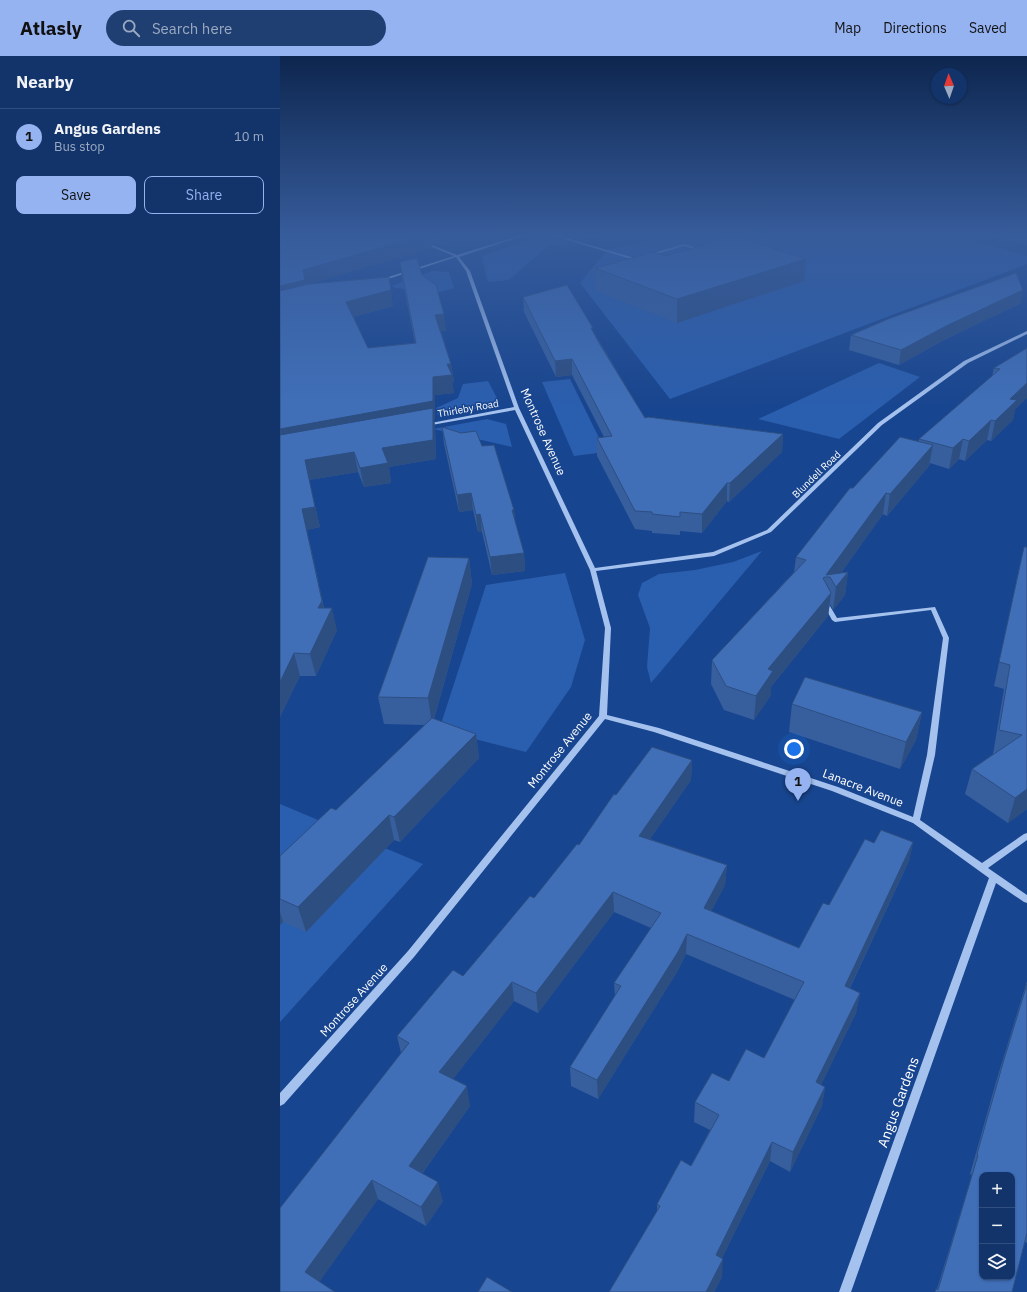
<!DOCTYPE html>
<meta charset="utf-8">
<style>
:root{--surface:#12346b;--page:#1f3f73;--text:#f1f3f6;--muted:#9caac1;--line:#314f7e;--accent:#95b2f1}
body{margin:0;font-family:"IBM Plex Sans",sans-serif;background:var(--page);color:var(--text)}
.controls{position:absolute;right:12px;bottom:12px;display:grid;overflow:hidden;border-radius:8px;box-shadow:0 1px 3px #0004}
.controls button{width:36px;height:36px;display:grid;place-items:center;padding:0;border:0;border-bottom:1px solid var(--line);background:var(--surface);color:var(--text);font:20px sans-serif}
.compass{position:absolute;left:651px;top:12px;width:36px;height:36px;border-radius:50%;background:var(--surface);box-shadow:0 1px 3px #0004;rotate:358deg}
.you{position:absolute;left:514px;top:693px;width:14px;height:14px;margin:-10px;border:3px solid #fff;border-radius:50%;background:#1a73e8;box-shadow:0 0 0 6px #1a73e833}
.badge{display:grid;place-items:center;width:26px;height:26px;border-radius:50%;background:var(--accent);color:#111;font-size:13px;font-weight:700}
.pin{position:absolute;translate:-50% -33px;filter:drop-shadow(0 1px 2px #0008)}
.pin::after{content:'';position:absolute;top:21px;width:14px;height:12px;background:inherit;clip-path:polygon(0 0,100% 0,50% 100%)}
.list{margin:0;padding:0;list-style:none}
h2{display:flex;justify-content:space-between;align-items:center;height:52px;margin:0;padding:0 16px;font-size:17px}
h2 small{font-size:13px;font-weight:400;color:var(--muted)}
.list li{display:grid;grid-template-columns:26px 1fr auto;gap:12px;align-items:center;box-sizing:border-box;height:56px;padding:0 16px;border-top:1px solid var(--line)}
.list b{display:block;font-size:15px;white-space:nowrap}
.list p{margin:0;font-size:13px;white-space:nowrap;color:var(--muted)}
.list em{font-size:13px;font-style:normal;color:var(--muted)}
.actions{display:flex;gap:8px;padding:12px 16px}
.actions a{flex:1;padding:9px 0;border:1px solid var(--accent);border-radius:8px;text-align:center;font-size:14px;color:var(--accent)}
.actions .main{background:var(--accent);color:#111}
.icon{flex:none;width:22px;height:22px;fill:none;stroke:currentColor;stroke-width:2;stroke-linecap:round;stroke-linejoin:round}
.map{position:relative;flex:none;width:747px;height:1236px;overflow:hidden}
header{display:flex;align-items:center;gap:24px;box-sizing:border-box;height:56px;padding:0 20px;background:var(--accent);color:#111}
header strong{font-size:19px}
nav{display:flex;gap:22px;margin-inline-start:auto;font-size:14px}
.search{width:280px;height:36px;background:var(--page);display:flex;align-items:center;gap:10px;box-sizing:border-box;padding:0 14px;border-radius:22px;color:var(--muted);font-size:15px}
main{display:flex}
aside{flex:1;background:var(--surface)}
.map>svg:first-child{display:block}
</style>
<header>
<strong>Atlasly</strong>
<div class="search"><svg class="icon" aria-label="search" viewBox="0 0 24 24"><circle cx="10" cy="10" r="6"/><path d="M15 15l6 6"/></svg>Search here</div>
<nav><a>Map</a><a>Directions</a><a>Saved</a></nav>
</header>
<main>
<aside>
<h2>Nearby<small></small></h2>
<ul class="list">
<li><span class="badge">1</span><div><b>Angus Gardens</b><p>Bus stop</p></div><em>10 m</em></li>
</ul>
<div class="actions"><a class="main">Save</a><a>Share</a></div>
</aside>
<div class="map">
<svg width="747" height="1236" viewBox="0 0 747 1236">
<rect width="100%" height="100%" fill="#18458f"/>
<path fill="#2a5eae" d="M 405,178 L 427,179 L 433,178 L 668,178 L 747,200 L 747,208 L 390,343 L 300,227 L 328,193 Z
M 265,179 L 290,187 L 285,190 L 270,188 L 229,224 L 208,226 L 202,202 L 205,199 Z
M 152,215 L 169,216 L 174,232 L 160,236 L 115,232 L 112,230 Z
M 599,307 L 640,321 L 559,383 L 478,363 Z
M 290,323 L 326,396 L 294,400 L 262,326 Z
M 208,325 L 218,344 L 208,351 L 158,359 L 156,352 L 178,342 L 183,328 Z
M 207,363 L 226,368 L 232,391 L 153,373 Z
M 482,495 L 371,627 L 367,611 L 370,572 L 358,539 L 362,527 L 379,518 L 415,514 L 453,506 Z
M 285,517 L 305,584 L 291,631 L 246,696 L 159,674 L 206,529 Z
M 0,748 L 143,808 L 0,966 Z"/>
<g fill="none" stroke-linecap="round" stroke-linejoin="round">
<path fill="#a5c2ef" fill-rule="evenodd" d="M 244,178 L 249,178 L 179,201 L 190,215 L 239,352 L 315,512 L 433,496 L 487,474 L 598,367 L 684,305 L 747,275 L 747,278 L 688,307 L 602,369 L 491,476 L 434,500 L 316,515 L 331,572 L 327,659 L 379,672 L 558,731 L 633,761 L 647,699 L 663,582 L 651,554 L 555,566 L 552,564 L 542,546 L 543,545 L 547,545 L 557,562 L 655,551 L 669,582 L 655,699 L 640,764 L 702,807 L 744,778 L 747,777 L 747,784 L 708,812 L 747,839 L 747,847 L 744,846 L 716,827 L 571,1236 L 559,1236 L 709,822 L 633,767 L 552,735 L 374,676 L 325,663 L 134,901 L 4,1048 L 0,1050 L 0,1037 L 128,895 L 319,660 L 325,572 L 310,514 L 235,354 L 146,370 L 144,369 L 146,368 L 234,351 L 186,215 L 176,201 L 102,225 L 99,224 L 174,200 L 142,187 L 142,185 L 177,199 Z
M 267,178 L 273,178 L 361,204 L 358,205 Z
M 404,188 L 424,194 L 422,195 L 404,190 L 369,200 L 367,199 Z"/>
</g>
<path fill="#375f9e" d="M 0,178 L 199,178 L 161,190 L 151,186 L 152,192 L 28,228 L 113,250 L 73,261 L 88,292 L 135,287 L 122,222 L 120,206 L 142,219 L 166,275 L 161,275 L 171,308 L 174,326 L 172,326 L 174,337 L 155,339 L 155,364 L 154,364 L 155,370 L 156,403 L 109,411 L 111,427 L 84,431 L 78,416 L 29,424 L 40,471 L 27,474 L 44,552 L 57,574 L 36,620 L 20,620 L 0,661 Z
M 302,178 L 333,178 L 316,183 Z
M 703,178 L 747,178 L 747,189 Z
M 385,200 L 524,225 L 397,267 L 316,235 L 315,212 Z
M 243,241 L 313,275 L 365,362 L 503,378 L 502,396 L 449,446 L 447,445 L 422,477 L 400,475 L 400,479 L 372,477 L 372,475 L 355,473 L 317,400 L 317,382 L 324,381 L 292,319 L 276,321 L 244,256 Z
M 741,247 L 664,284 L 619,309 L 569,294 L 571,279 Z
M 747,292 L 733,364 L 711,385 L 707,384 L 685,405 L 679,403 L 669,413 L 650,407 L 649,410 L 607,460 L 603,458 L 561,517 L 568,516 L 565,539 L 553,554 L 550,548 L 548,560 L 491,631 L 491,639 L 474,664 L 444,654 L 431,628 L 432,604 L 514,516 L 516,501 L 573,432 L 638,386 L 639,383 L 712,320 L 714,312 Z
M 162,371 L 202,390 L 234,454 L 235,465 L 244,497 L 245,515 L 212,519 L 202,476 L 198,476 L 193,454 L 179,456 L 164,388 Z
M 744,491 L 747,491 L 747,753 L 728,767 L 685,738 L 692,713 L 713,698 L 724,633 L 714,630 L 739,513 Z
M 189,502 L 192,528 L 154,663 L 196,678 L 199,702 L 120,786 L 114,784 L 26,876 L 3,866 L 0,869 L 0,800 L 56,754 L 145,669 L 104,668 L 98,641 Z
M 512,648 L 642,656 L 636,684 L 620,713 L 509,676 Z
M 412,704 L 411,724 L 370,783 L 447,809 L 445,829 L 431,855 L 519,892 L 594,787 L 633,786 L 629,805 L 570,932 L 580,937 L 576,957 L 541,1029 L 545,1031 L 542,1050 L 510,1116 L 490,1105 L 442,1202 L 442,1221 L 434,1236 L 329,1236 L 377,1155 L 377,1148 L 411,1110 L 430,1074 L 414,1066 L 415,1046 L 449,1025 L 484,1002 L 515,944 L 406,898 L 397,916 L 318,1043 L 291,1030 L 290,1011 L 335,940 L 334,927 L 371,872 L 334,856 L 258,957 L 234,945 L 173,1023 L 190,1050 L 142,1118 L 163,1145 L 146,1170 L 98,1143 L 39,1226 L 0,1236 L 121,997 L 117,980 L 183,920 L 254,842 L 299,789 L 336,739 Z
M 747,925 L 747,1187 L 745,1186 L 732,1236 L 655,1236 L 656,1233 L 657,1233 L 692,1119 L 690,1118 L 716,1026 Z"/>
<path fill="#2d4e81" d="M 149,178 L 150,178 L 152,192 L 26,229 L 23,214 Z
M 159,178 L 199,178 L 161,190 Z
M 316,178 L 333,178 L 316,183 Z
M 526,203 L 524,225 L 397,267 L 397,243 Z
M 25,224 L 28,240 L 0,247 L 0,230 Z
M 111,234 L 113,250 L 69,262 L 66,246 Z
M 743,234 L 741,247 L 664,284 L 619,309 L 621,294 L 666,270 Z
M 164,258 L 166,275 L 157,275 L 155,259 Z
M 292,303 L 292,319 L 276,321 L 275,305 Z
M 167,308 L 171,308 L 174,326 L 172,326 L 174,337 L 155,339 L 155,364 L 154,364 L 155,370 L 156,403 L 109,411 L 111,427 L 84,431 L 80,412 L 102,392 L 0,393 L 0,373 L 153,321 Z
M 747,327 L 747,342 L 735,354 L 733,364 L 711,385 L 715,365 L 730,343 Z
M 711,364 L 707,384 L 685,405 L 689,385 Z
M 503,378 L 502,396 L 449,446 L 450,427 Z
M 683,383 L 679,403 L 669,413 L 673,392 Z
M 653,389 L 649,410 L 607,460 L 610,438 Z
M 74,396 L 78,416 L 29,424 L 40,471 L 27,474 L 46,564 L 52,552 L 57,574 L 36,620 L 30,598 L 38,552 L 22,453 L 25,404 Z
M 447,427 L 447,445 L 422,477 L 422,458 Z
M 191,437 L 193,454 L 179,456 L 177,439 Z
M 606,437 L 603,458 L 554,527 L 550,521 L 546,519 Z
M 232,454 L 234,454 L 235,471 Z
M 200,458 L 202,476 L 198,476 L 196,459 Z
M 244,497 L 245,515 L 212,519 L 210,501 Z
M 189,502 L 192,528 L 152,669 L 148,642 Z
M 568,516 L 565,539 L 553,554 L 556,531 Z
M 551,537 L 548,560 L 491,631 L 491,639 L 474,664 L 476,640 L 488,613 Z
M 14,597 L 20,620 L 0,661 L 0,626 Z
M 642,656 L 636,684 L 620,713 L 626,686 Z
M 196,678 L 199,702 L 120,786 L 114,761 Z
M 412,704 L 411,724 L 359,799 L 359,780 Z
M 747,733 L 747,753 L 728,767 L 735,742 Z
M 109,759 L 114,784 L 26,876 L 18,851 Z
M 633,786 L 629,805 L 561,950 L 565,930 Z
M 447,809 L 445,829 L 423,872 L 424,852 Z
M 333,836 L 334,856 L 258,957 L 256,937 Z
M 0,856 L 3,866 L 0,869 Z
M 407,878 L 406,898 L 397,916 L 318,1043 L 317,1024 Z
M 232,926 L 234,945 L 163,1036 L 159,1016 Z
M 580,937 L 576,957 L 533,1046 L 536,1026 Z
M 187,1030 L 190,1050 L 134,1129 L 129,1110 Z
M 545,1031 L 542,1050 L 510,1116 L 513,1096 Z
M 492,1086 L 490,1105 L 435,1217 L 436,1199 Z
M 92,1124 L 98,1143 L 33,1235 L 25,1216 Z
M 158,1126 L 163,1145 L 146,1170 L 141,1151 Z
M 443,1203 L 442,1221 L 434,1236 L 426,1236 Z"/>
<path fill="#406fb8" stroke="#2d4e81" fill-rule="evenodd" d="M 0,178 L 149,178 L 23,214 L 25,224 L 0,230 Z
M 454,180 L 526,203 L 397,243 L 315,212 L 374,196 L 385,200 Z
M 137,202 L 142,219 L 156,229 L 164,258 L 155,259 L 171,308 L 167,308 L 172,319 L 153,321 L 153,345 L 0,373 L 0,235 L 28,228 L 109,221 L 111,234 L 66,246 L 88,292 L 136,287 L 120,206 Z
M 736,217 L 743,234 L 666,270 L 621,294 L 571,279 L 608,263 Z
M 287,229 L 313,272 L 311,272 L 319,287 L 365,362 L 368,361 L 503,378 L 450,427 L 447,427 L 422,458 L 400,456 L 400,461 L 372,458 L 372,456 L 355,455 L 317,382 L 332,380 L 292,303 L 275,305 L 243,241 Z
M 747,292 L 747,327 L 730,343 L 737,344 L 715,365 L 711,364 L 689,385 L 683,383 L 673,392 L 639,383 L 720,313 L 714,312 Z
M 153,352 L 153,384 L 102,392 L 108,407 L 80,412 L 74,396 L 25,404 L 35,451 L 22,453 L 42,545 L 38,552 L 52,552 L 30,598 L 14,597 L 0,626 L 0,379 Z
M 162,371 L 181,377 L 196,375 L 202,390 L 214,389 L 234,454 L 232,454 L 244,497 L 210,501 L 200,458 L 196,459 L 191,437 L 177,439 Z
M 620,381 L 653,389 L 610,438 L 606,437 L 546,519 L 568,516 L 556,531 L 550,521 L 545,521 L 543,522 L 551,537 L 488,613 L 493,615 L 476,640 L 446,630 L 432,604 L 526,504 L 516,501 L 570,432 L 573,432 Z
M 744,491 L 747,491 L 747,733 L 735,742 L 692,713 L 742,679 L 719,674 L 730,609 L 719,606 Z
M 148,501 L 189,502 L 148,642 L 98,641 Z
M 525,621 L 642,656 L 626,686 L 512,648 Z
M 152,662 L 196,678 L 114,761 L 109,759 L 18,851 L 0,843 L 0,800 L 51,752 L 56,754 Z
M 372,691 L 412,704 L 359,780 L 447,809 L 424,852 L 519,892 L 543,847 L 549,849 L 585,783 L 594,787 L 601,774 L 633,786 L 565,930 L 580,937 L 536,1026 L 545,1031 L 513,1096 L 492,1086 L 436,1199 L 443,1203 L 426,1236 L 329,1236 L 380,1150 L 377,1148 L 401,1104 L 411,1110 L 439,1059 L 415,1046 L 432,1017 L 449,1025 L 466,993 L 484,1002 L 524,926 L 407,878 L 398,896 L 317,1024 L 290,1011 L 341,930 L 334,927 L 381,857 L 333,836 L 256,937 L 232,926 L 159,1016 L 187,1030 L 129,1110 L 158,1126 L 141,1151 L 92,1124 L 25,1216 L 55,1236 L 0,1236 L 0,1152 L 129,987 L 117,980 L 173,914 L 183,920 L 250,840 L 254,842 L 297,788 L 299,789 L 334,738 L 336,739 Z
M 747,928 L 747,1177 L 732,1236 L 655,1236 L 656,1233 L 658,1234 L 698,1099 L 697,1098 L 723,1007 ZM 702,1119 L 732,1119 L 732,1221 L 702,1221 Z
M 207,1221 L 232,1236 L 198,1236 Z"/>
<linearGradient id="sky" x2="0" y2="1"><stop stop-color="#0d264f"/><stop offset="0.51" stop-color="#375c9b"/><stop offset="1" stop-color="#375c9b" stop-opacity="0"/></linearGradient>
<rect width="747" height="351" fill="url(#sky)"/>
<g text-anchor="middle" stroke-width="3" stroke-linejoin="round" paint-order="stroke">
<g font-size="10" fill="#fff" stroke="#18458f">
<text transform="translate(188 352) rotate(-10)" y="4">Thirleby Road</text>
<text transform="translate(536 418) rotate(-44)" y="4">Blundell Road</text>
</g>
<g font-size="12" fill="#fff" stroke="#18458f">
<text transform="translate(263 376) rotate(66)" y="4">Montrose Avenue</text>
<text transform="translate(280 694) rotate(-51)" y="4">Montrose Avenue</text>
<text transform="translate(583 732) rotate(21)" y="4">Lanacre Avenue</text>
<text transform="translate(74 944) rotate(-48)" y="4">Montrose Avenue</text>
</g>
<g font-size="14" fill="#fff" stroke="#18458f">
<text transform="translate(618 1046) rotate(-70)" y="5">Angus Gardens</text>
</g>
</g>
</svg>
<div class="controls">
<button>+</button>
<button>−</button>
<button><svg class="icon" aria-label="layers" viewBox="0 0 24 24"><path d="M12 4l9 5-9 5-9-5zM3 14l9 5 9-5"/></svg></button>
</div>
<svg class="compass" viewBox="-18 -18 36 36"><path d="M0-13l5 13h-10z" fill="#e53935"/><path d="M0 13l5-13h-10z" fill="#9caac1"/></svg>
<div class="you"></div>
<div class="pin badge" style="left:518px;top:745px">1</div>
</div>
</main>
